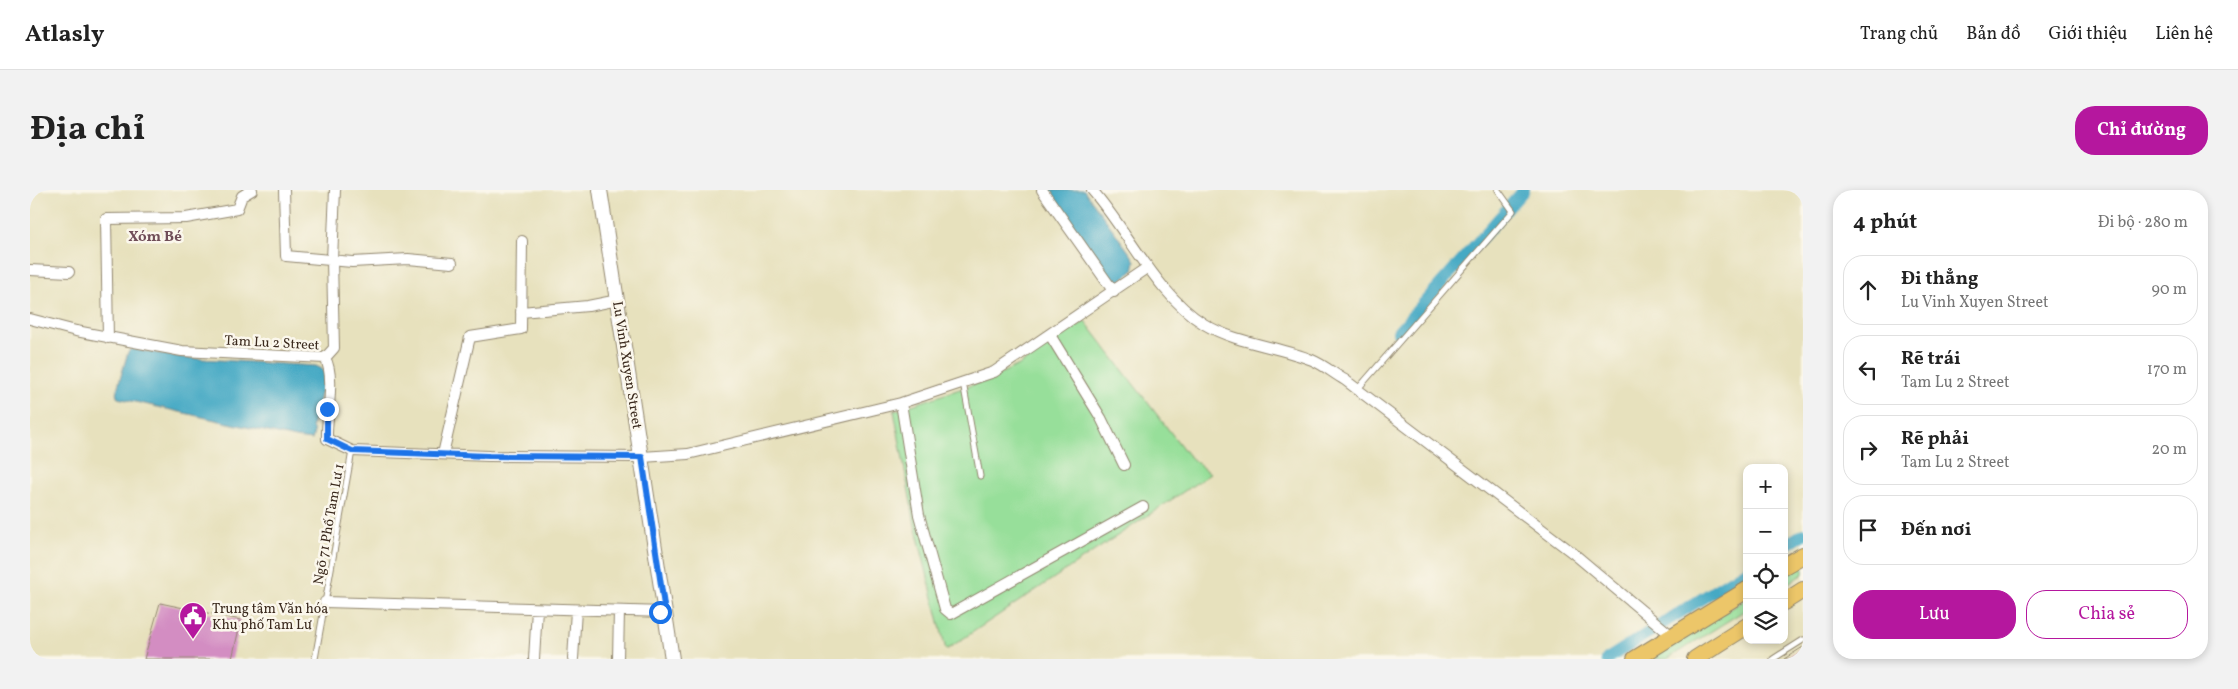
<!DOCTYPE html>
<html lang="vi">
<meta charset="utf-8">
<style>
:root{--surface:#fff;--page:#f2f2f2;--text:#222;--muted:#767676;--line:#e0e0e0;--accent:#b5179e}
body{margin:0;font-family:Vollkorn,serif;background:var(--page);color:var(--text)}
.controls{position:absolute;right:15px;bottom:15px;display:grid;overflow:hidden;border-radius:10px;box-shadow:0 2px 8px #0003}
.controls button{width:45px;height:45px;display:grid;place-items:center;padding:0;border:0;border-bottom:1px solid var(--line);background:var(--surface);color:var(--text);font:25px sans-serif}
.stop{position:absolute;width:15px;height:15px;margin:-11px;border:4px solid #1a73e8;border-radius:50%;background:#fff}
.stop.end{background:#1a73e8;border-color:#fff;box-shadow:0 1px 5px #0008}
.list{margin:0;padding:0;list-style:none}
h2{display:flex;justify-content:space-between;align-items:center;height:65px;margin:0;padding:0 20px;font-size:21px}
h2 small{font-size:16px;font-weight:400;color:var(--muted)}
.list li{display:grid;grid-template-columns:32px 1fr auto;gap:15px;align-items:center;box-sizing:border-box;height:70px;margin:0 10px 10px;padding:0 10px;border:1px solid var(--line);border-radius:20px}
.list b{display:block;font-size:19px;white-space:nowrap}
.list p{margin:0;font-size:16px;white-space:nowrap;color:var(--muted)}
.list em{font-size:16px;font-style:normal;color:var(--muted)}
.actions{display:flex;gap:10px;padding:15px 20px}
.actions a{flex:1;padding:11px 0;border:1px solid var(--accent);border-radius:20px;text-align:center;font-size:18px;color:var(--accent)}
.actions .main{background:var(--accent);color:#fff}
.icon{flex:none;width:28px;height:28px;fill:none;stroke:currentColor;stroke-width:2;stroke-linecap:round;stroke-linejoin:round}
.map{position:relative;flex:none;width:1773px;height:469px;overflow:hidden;border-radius:20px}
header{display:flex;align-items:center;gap:30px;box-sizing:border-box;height:70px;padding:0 25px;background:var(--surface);border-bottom:1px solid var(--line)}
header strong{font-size:24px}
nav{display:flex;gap:28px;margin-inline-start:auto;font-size:18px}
.intro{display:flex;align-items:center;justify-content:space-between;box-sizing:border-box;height:120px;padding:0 30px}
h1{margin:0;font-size:35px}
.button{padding:12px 22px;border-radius:20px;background:var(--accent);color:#fff;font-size:18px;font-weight:700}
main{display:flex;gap:30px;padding:0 30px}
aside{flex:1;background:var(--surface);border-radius:20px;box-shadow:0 2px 8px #0003}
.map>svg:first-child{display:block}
</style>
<header>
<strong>Atlasly</strong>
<nav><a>Trang chủ</a><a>Bản đồ</a><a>Giới thiệu</a><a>Liên hệ</a></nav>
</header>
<div class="intro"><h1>Địa chỉ</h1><a class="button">Chỉ đường</a></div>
<main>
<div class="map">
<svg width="1773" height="469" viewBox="0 0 1773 469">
<rect width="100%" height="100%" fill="#fbf7ec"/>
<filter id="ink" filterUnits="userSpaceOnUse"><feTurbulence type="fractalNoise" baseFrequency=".02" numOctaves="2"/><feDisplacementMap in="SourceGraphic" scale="10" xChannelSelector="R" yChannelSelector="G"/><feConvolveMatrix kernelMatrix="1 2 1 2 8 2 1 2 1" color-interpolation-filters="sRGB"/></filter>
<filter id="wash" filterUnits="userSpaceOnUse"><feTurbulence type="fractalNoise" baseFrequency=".0096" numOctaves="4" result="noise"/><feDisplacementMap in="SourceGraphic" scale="20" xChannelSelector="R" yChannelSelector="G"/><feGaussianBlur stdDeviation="1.12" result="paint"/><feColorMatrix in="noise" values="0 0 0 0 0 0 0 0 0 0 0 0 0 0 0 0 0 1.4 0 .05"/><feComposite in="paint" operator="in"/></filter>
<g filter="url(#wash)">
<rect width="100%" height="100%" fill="#e7e1bd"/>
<path fill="#97df9a" stroke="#69845c" d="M 1055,131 L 1158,265 L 1180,284 L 916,460 L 885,335 L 864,221 L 957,190 L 989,175 Z
M 1773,373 L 1773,384 L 1754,396 L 1754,385 Z
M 1717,408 L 1717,419 L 1637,469 L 1620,469 Z"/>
<path fill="#44a9c4" stroke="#406a71" d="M 1015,0 L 1054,0 L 1102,66 L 1105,71 L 1103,80 L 1088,93 L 1082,94 Z
M 101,159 L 157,168 L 286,176 L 292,179 L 295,184 L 282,237 L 284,242 L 282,250 L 265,248 L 88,208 L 86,203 L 98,162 Z"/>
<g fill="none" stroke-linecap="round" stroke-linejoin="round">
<path stroke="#44a9c4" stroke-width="12" d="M 1368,142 L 1494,0
M 1754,356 L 1773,344
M 1577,469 L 1717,380"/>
</g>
<g id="blocks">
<path fill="#d38dc2" d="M 130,413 L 211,430 L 202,469 L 114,469 Z
M 1773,457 L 1773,469 L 1754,469 Z"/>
</g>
</g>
<g filter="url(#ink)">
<use href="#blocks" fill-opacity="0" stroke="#91866e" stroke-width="1"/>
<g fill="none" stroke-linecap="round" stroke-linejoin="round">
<defs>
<path id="service" d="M 933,192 L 950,286
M 1326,201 L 1483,21 L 1468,0
M 285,469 L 322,261
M 1743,469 L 1773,450"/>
<path id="minor" d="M 254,0 L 256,66 L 322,72 L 378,69 L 422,73
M 1012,0 L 1084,102
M 1062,0 C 1098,41 1127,105 1174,134 C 1207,154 1248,156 1282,170 C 1294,175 1304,184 1315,190 L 1543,363 L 1642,446
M 0,80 L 39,82
M 491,122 L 558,116 L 588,110
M 0,129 L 46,141 L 152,161 L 295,168 C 306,187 296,226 297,249 L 322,261 L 459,266 L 612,267 L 658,264 L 871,213 L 964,182 L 1118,77
M 1020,145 L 1071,228 L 1094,275
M 78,148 L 76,29 L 156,28 L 207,19 L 212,6 L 222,0 L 220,0
M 295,168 L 304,158 L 302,70 L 305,0
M 871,213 L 889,325 L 915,419 L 921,424 L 1113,317
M 413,264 L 440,147 L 491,139 L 492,51
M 295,412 L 635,422
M 504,469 L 507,419
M 543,469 L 546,420
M 588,469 L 589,421"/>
<path id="tertiary" d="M 570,0 L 642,469"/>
<path id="primary" d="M 1754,376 L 1773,365
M 1754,412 L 1773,400
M 1605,469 L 1717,400
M 1665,469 L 1717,436"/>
</defs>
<use href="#service" stroke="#91866e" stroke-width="7"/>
<use href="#minor" stroke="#91866e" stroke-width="12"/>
<use href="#tertiary" stroke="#91866e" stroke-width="16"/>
<use href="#primary" stroke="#91866e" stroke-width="18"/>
<use href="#service" stroke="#fff" stroke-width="5"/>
<use href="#minor" stroke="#fff" stroke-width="10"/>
<use href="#tertiary" stroke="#fff" stroke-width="14"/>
<use href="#primary" stroke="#ecc669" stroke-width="16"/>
</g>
</g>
<g fill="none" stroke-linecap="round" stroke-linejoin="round" filter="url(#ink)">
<path stroke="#1a73e8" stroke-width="6" d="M 297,219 L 297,249 L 322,261 L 459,266 L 612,267 L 635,422 L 630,422"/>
</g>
<defs>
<symbol id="civic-pin" viewBox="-11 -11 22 30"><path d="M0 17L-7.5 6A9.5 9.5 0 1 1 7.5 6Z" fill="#b5179e" stroke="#fbf7ec"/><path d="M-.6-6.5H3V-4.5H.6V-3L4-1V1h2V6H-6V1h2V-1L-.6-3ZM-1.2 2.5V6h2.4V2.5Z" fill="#fff"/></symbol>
</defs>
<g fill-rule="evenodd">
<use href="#civic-pin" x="147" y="410" width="32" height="43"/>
</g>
<g text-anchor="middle" stroke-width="5" stroke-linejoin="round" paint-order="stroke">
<g font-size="14" fill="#3b2a1e" stroke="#fbf7ec">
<text transform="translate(242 152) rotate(3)" y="5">Tam Lu 2 Street</text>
<text transform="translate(598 175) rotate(81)" y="5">Lu Vinh Xuyen Street</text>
<text transform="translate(298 334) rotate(-80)" y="5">Ngõ 71 Phố Tam Lư 1</text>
</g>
<g font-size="14" fill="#3b2a1e" stroke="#fbf7ec" text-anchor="start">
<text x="182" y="423">Trung tâm Văn hóa<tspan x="182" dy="16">Khu phố Tam Lư</tspan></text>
</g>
<g font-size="15" font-weight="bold" fill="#704d57" stroke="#fbf7ec">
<text x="125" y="51">Xóm Bé</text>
</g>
</g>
</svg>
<div class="controls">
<button>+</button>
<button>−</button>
<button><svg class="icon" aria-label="locate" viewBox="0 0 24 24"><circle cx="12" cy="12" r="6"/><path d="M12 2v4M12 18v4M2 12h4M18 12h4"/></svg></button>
<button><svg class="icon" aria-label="layers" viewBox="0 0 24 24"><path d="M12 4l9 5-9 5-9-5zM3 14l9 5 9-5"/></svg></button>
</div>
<div class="stop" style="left:630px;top:422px"></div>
<div class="stop end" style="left:297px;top:219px"></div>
</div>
<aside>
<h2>4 phút<small>Đi bộ · 280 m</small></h2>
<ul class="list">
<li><svg class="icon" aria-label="ahead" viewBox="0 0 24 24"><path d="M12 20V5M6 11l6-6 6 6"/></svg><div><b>Đi thẳng</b><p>Lu Vinh Xuyen Street</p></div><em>90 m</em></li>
<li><svg class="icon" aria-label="left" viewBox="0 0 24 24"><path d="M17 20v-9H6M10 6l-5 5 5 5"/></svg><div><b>Rẽ trái</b><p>Tam Lu 2 Street</p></div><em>170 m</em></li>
<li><svg class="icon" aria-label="right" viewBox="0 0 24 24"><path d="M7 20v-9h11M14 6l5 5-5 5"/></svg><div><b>Rẽ phải</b><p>Tam Lu 2 Street</p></div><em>20 m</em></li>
<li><svg class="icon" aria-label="arrive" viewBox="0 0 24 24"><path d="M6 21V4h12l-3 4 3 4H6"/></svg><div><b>Đến nơi</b></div></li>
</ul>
<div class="actions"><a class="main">Lưu</a><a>Chia sẻ</a></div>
</aside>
</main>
